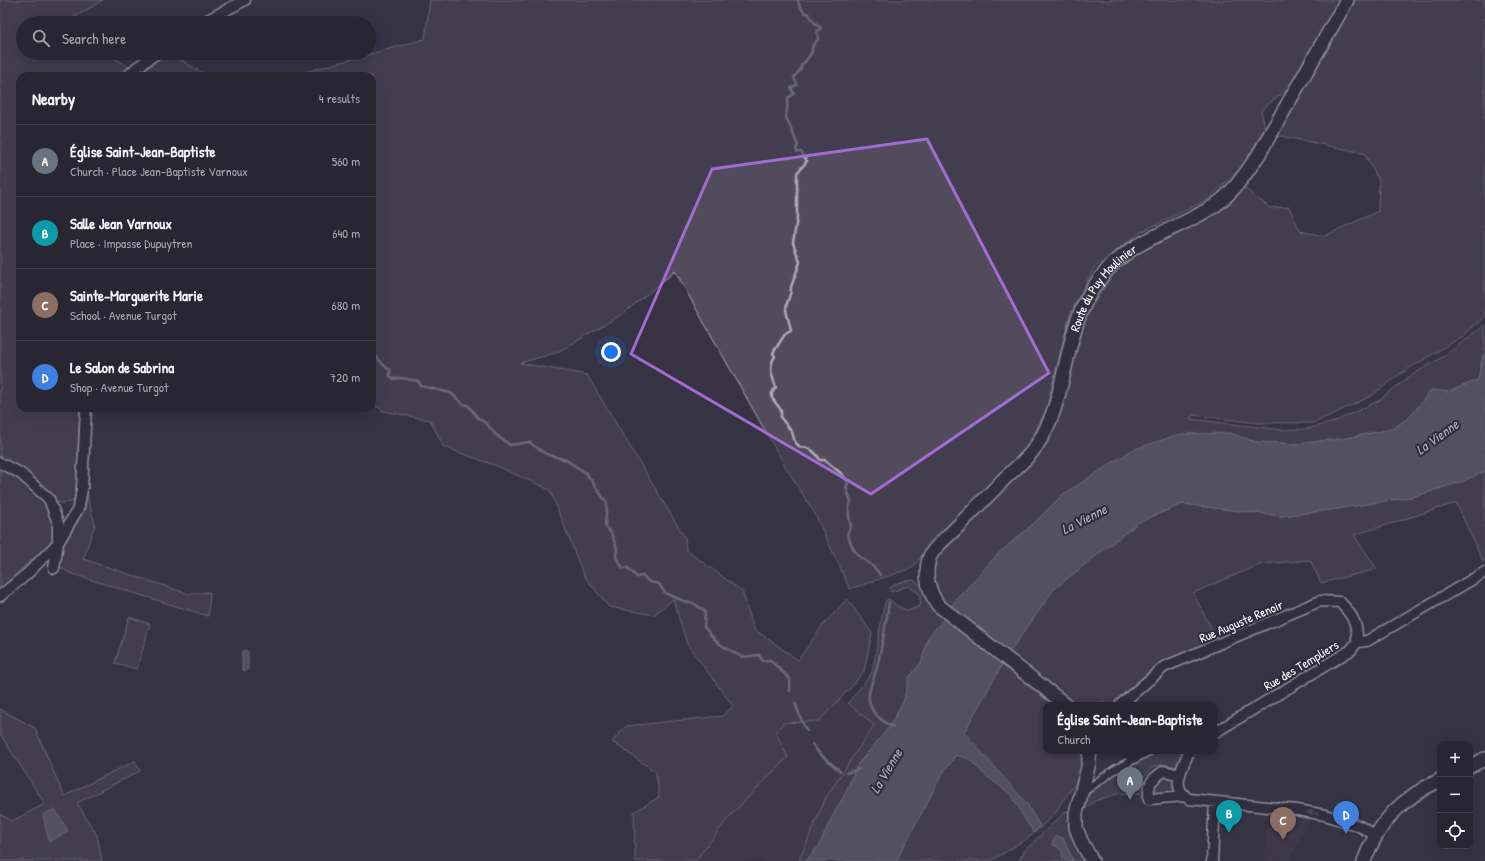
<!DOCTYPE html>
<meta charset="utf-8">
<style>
:root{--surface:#292634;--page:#353240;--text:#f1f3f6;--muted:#a5a5ac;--line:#45434f;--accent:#ffd166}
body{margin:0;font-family:"Patrick Hand",sans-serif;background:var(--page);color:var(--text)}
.controls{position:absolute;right:12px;bottom:12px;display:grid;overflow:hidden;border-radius:8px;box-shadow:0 4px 16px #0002}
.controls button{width:36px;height:36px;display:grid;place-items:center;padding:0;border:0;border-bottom:1px solid var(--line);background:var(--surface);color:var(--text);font:20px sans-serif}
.you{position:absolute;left:611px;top:352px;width:14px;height:14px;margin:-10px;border:3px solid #fff;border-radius:50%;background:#1a73e8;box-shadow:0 0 0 6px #1a73e833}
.badge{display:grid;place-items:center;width:26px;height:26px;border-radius:50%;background:var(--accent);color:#fff;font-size:13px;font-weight:700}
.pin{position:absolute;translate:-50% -33px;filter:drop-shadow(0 1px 2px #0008)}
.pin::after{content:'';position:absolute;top:21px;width:14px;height:12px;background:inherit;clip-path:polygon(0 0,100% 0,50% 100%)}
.popup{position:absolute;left:1043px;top:702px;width:174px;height:52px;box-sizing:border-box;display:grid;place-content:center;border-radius:8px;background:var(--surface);filter:drop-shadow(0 1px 3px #0005);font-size:13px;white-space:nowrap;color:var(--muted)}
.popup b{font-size:15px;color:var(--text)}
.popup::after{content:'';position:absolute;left:50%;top:100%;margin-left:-8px;border:8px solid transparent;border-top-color:var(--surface)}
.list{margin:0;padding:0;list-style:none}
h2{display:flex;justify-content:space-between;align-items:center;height:52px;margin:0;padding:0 16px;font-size:17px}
h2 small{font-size:13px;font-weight:400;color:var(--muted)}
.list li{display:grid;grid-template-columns:26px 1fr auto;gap:12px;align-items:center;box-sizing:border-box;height:72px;padding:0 16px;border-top:1px solid var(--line)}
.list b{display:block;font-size:15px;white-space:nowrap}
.list p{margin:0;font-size:13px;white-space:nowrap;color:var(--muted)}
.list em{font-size:13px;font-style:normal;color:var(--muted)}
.icon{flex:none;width:22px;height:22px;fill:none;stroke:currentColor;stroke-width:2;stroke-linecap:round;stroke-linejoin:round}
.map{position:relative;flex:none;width:1485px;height:861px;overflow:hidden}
.search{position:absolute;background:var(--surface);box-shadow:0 4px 16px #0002;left:16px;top:16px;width:360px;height:44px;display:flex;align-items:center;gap:10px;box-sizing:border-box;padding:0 14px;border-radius:22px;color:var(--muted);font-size:15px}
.panel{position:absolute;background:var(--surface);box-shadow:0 4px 16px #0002;left:16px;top:72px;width:360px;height:340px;border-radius:12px}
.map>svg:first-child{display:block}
</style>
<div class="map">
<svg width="1485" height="861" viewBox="0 0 1485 861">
<rect width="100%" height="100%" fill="#373345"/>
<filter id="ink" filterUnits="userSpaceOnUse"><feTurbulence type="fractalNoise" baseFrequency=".025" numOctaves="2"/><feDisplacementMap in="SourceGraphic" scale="8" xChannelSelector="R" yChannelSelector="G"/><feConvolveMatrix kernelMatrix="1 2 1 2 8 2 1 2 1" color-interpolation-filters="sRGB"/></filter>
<g filter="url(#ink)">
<path fill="#444051" d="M 841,698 L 874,725 L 826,797 L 799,861 L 695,861 L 729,817 L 776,733 L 783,722 L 819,721 Z
M 1275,814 L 1311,818 L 1289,861 L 1268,861 L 1262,858 L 1265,854 L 1267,826 L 1271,826 Z"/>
<path fill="#514c5c" stroke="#a8a6ae" d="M 0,0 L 103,0 L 65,23 L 23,23 L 23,53 L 107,53 L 130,68 L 123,76 L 20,76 L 20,408 L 80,408 L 76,493 L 72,502 L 62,503 L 53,502 L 30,477 L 10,473 L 39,495 L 49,509 L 55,527 L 54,540 L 17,573 L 0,591 Z
M 430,0 L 1342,0 L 1289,88 L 1261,110 L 1265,128 L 1242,167 L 1207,200 L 1139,233 L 1094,268 L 1070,314 L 1046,410 L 1027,447 L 936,538 L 912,568 L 850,589 L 815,514 L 785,466 L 675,271 L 624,313 L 558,352 L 520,363 L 587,375 L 685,538 L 686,550 L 742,591 L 754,629 L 798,660 L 823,625 L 847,599 L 872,633 L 864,671 L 853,685 L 819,721 L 783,723 L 776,733 L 788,757 L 729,817 L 695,861 L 635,861 L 634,812 L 659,797 L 656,772 L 612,742 L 626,726 L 722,716 L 733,706 L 687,644 L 673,599 L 654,615 L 609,607 L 584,576 L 550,490 L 497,466 L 444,447 L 430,420 L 383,411 L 372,402 L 372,76 L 290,76 L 425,39 Z
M 1355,0 L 1485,0 L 1485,316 L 1463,336 L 1400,374 L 1371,396 L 1314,423 L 1258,423 L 1193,415 L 1190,419 L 1283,430 L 1307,429 L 1334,422 L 1378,401 L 1409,377 L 1444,356 L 1485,325 L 1485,354 L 1483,355 L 1478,380 L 1448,392 L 1431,390 L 1410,417 L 1392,429 L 1347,438 L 1297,444 L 1256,442 L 1229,433 L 1094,475 L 1062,495 L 1032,525 L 999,553 L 955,601 L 951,607 L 940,597 L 934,575 L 936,558 L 946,542 L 1037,456 L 1057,421 L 1087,314 L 1119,264 L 1242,186 L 1270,208 L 1289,207 L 1300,231 L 1325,236 L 1378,211 L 1379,181 L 1364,153 L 1276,135 Z
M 165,53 L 170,53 L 207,76 L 139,76 Z
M 1485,471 L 1485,560 L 1483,562 L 1456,503 L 1354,535 L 1377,569 L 1321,583 L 1310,560 L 1261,564 L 1193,593 L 1217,639 L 1158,666 L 1113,705 L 1111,705 L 1105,701 L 1088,705 L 1074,705 L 1047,686 L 1008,654 L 1054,589 L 1139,522 L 1182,504 L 1282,516 L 1330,510 L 1416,496 L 1463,481 Z
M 86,491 L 95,525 L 83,559 L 189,594 L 210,592 L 208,616 L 69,573 L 59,566 L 61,547 Z
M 914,580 L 923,588 L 935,610 L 944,619 L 927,641 L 922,661 L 909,678 L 904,700 L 888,729 L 858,764 L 843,798 L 831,819 L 819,846 L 806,861 L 799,861 L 826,797 L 874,725 L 848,703 L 872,673 L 885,601 L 889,599 L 896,605 L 908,611 L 921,605 L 919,593 L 908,586 L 891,592 L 890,588 C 898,581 905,581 914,580 Z
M 129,617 L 150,624 L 137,669 L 115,663 Z
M 1001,664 L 1056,705 L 1046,705 L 1046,751 L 1085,751 L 1079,775 L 1074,786 L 1061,803 L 1056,813 L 1031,836 L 991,861 L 896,861 L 942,774 L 956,755 L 964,732 Z
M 0,709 L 35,728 L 64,796 L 135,761 L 140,771 L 77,803 L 97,835 L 102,861 L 0,861 L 0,814 L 12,821 L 45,804 L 0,734 Z
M 1155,751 L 1180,751 L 1182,754 L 1179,767 C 1173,766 1166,764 1160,765 C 1148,766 1139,782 1140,793 L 1135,794 L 1134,792 L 1127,794 L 1126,793 L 1123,793 L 1123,795 L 1116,794 L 1095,801 L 1085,809 L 1081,810 L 1085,798 L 1108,778 L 1130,763 Z
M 1168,776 L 1173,777 L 1174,787 L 1176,793 L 1153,795 L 1154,781 Z
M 1066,811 L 1069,812 L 1071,828 L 1086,861 L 1019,861 L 1025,850 Z"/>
<path fill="#76737f" stroke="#adabb2" d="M 1485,354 L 1485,471 L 1463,481 L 1416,496 L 1330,510 L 1282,516 L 1182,504 L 1139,522 L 1054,589 L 1031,622 L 1011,649 L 964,732 L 1027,804 L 1040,826 L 1034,833 L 1021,813 L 1012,795 L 985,775 L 969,759 L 956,755 L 942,774 L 896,861 L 806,861 L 819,846 L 831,819 L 843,798 L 858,764 L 888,729 L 904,700 L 909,678 L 922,661 L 928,637 L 944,619 L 955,601 L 999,553 L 1032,525 L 1062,495 L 1132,450 L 1180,434 L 1229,433 L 1256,442 L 1297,444 L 1347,438 L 1392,429 L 1410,417 L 1431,390 L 1448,392 L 1478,380 L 1483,355 Z
M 245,650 L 248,652 L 248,669 L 245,671 L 242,669 L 242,652 Z
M 55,809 L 68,831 L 49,842 L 43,815 Z
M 1056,836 L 1063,838 L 1073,861 L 1066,861 L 1062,857 L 1063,854 L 1059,848 L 1052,844 Z"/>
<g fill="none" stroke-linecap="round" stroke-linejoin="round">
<path stroke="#adabb2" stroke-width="2.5" d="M 798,0 L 799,5 L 804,12 L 809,14 L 813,21 L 821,28 L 817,32 L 818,39 L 812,47 L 812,52 L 805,62 L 802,64 L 800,70 L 794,77 L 797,85 L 791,88 L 794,93 L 788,98 L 786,118 C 791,126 794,137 798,146 L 796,148 L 797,152 L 801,152 L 807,161 L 797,173 L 797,218 L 793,243 L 800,262 L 791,287 C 792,295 786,301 786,309 C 787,317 790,323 791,331 L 785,334 L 773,353 L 775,356 C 768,367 772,376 776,387 L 772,393 L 772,398 L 781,410 L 781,418 L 792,432 L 795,442 L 800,447 C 809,447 816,452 820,460 L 825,460 L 843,475 L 848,484 L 846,487 L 851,502 L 849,507 L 849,517 L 851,526 L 847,534 C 850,541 852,548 857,554 C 865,562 874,564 880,575
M 372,353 C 379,357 381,365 390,370 L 390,376 L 394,379 L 401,378 L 418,381 L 421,386 L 451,393 L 463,404 L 468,405 L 478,418 L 487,424 L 495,434 L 510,445 L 529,442 L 546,454 L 566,460 L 586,473 L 607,503 L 605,526 L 611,533 L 617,548 L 616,557 L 623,568 L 627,567 L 637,577 L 643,576 L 649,582 L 659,584 L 665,593 L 686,602 L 693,603 L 705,611 L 704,627 L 718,643 L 742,657 L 759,655 L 763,661 L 770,660 L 790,679 L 790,691
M 889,602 C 886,624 882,646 877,667 C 875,678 867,690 869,700 C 871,713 880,719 890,726 L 893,726
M 795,703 L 803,724 L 807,731
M 812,744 L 819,753 L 840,771
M 846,773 L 859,769"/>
<defs>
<path id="pedestrian" d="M 1082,793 L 1114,770 L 1150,751"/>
<path id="minor" d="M 202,23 L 245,0
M 128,76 L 136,68 L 157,53
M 0,463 L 20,473 L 49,499 L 58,523 L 58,543 L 54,568
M 0,596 L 27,574 L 58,543 L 79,507 L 82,489 L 86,408
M 1120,705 L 1164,667 L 1320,601 L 1340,602 C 1352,615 1358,623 1357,642
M 1214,733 L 1351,650 L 1357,642 L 1367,641 L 1485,572
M 1189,751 C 1183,768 1169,787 1189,799 L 1297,810 L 1325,815 L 1359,826 L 1375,835
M 1180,775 L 1164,771 C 1151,780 1148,782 1149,799 L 1184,796
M 1212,861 L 1215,802"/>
<g id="secondary">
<path id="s1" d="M 1066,705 L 938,605 C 929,592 924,575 929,559 C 931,550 947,537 954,530 C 971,513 988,496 1005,478 C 1014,470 1023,462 1031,453 C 1075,398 1056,324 1108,269 C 1137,238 1179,229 1214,206 C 1233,193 1246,173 1259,154 L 1347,0"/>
<path d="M 1090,751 L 1088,767 L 1076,813 L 1076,828 L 1081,841 L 1092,861"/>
<path d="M 1470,766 L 1485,759"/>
<path d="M 1364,861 C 1379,821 1402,798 1440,780"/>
</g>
</defs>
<use href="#pedestrian" stroke="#fff" stroke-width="10"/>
<use href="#minor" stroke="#fff" stroke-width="13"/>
<use href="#secondary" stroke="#fff" stroke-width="16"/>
<use href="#pedestrian" stroke="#2f2a3d" stroke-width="7"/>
<use href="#minor" stroke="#2f2a3d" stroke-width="10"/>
<use href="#secondary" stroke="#2f2a3d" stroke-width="13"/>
</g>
<defs><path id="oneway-solid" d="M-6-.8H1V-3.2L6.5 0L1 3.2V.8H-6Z"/></defs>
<use fill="#6d6a77" href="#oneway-solid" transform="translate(1313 813) rotate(-169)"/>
</g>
<path d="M0 0H1485V861H0ZM 927,139 L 1049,373 L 871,494 L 631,354 L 712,169 Z" fill="#373345" fill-opacity=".55" fill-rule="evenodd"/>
<path fill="none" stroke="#a36bd2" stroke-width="3" stroke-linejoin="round" d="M 927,139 L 1049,373 L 871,494 L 631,354 L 712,169 Z"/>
<g text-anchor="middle" stroke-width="4" stroke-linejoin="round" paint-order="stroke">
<g font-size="13" fill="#fff" stroke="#2f2a3d">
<text dy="5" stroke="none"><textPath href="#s1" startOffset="542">Route du Puy Moulinier</textPath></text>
<text transform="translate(1241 621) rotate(-23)" y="5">Rue Auguste Renoir</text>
<text transform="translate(1301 665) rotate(-31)" y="5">Rue des Templiers</text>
</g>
<g font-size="14" font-style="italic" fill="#b4b2b9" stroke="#2f2a3d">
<text transform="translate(1437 437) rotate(-36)" y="5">La Vienne</text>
<text transform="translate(1084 519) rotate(-27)" y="5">La Vienne</text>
<text transform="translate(886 771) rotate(-59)" y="5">La Vienne</text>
</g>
</g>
</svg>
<div class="controls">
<button>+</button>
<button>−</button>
<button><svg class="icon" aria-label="locate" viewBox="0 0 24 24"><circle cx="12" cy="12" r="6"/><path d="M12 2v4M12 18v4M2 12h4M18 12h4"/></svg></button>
</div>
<div class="you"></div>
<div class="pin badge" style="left:1130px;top:800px;background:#6b7280">A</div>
<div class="popup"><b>Église Saint-Jean-Baptiste</b>Church</div>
<div class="pin badge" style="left:1229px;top:833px;background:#0f9aa8">B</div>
<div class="pin badge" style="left:1283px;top:840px;background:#8d6e63">C</div>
<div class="pin badge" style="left:1346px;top:834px;background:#3f7fe0">D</div>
<div class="search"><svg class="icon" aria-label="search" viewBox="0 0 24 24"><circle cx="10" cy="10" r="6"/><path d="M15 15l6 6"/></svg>Search here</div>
<section class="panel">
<h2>Nearby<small>4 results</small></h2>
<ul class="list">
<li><span class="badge" style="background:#6b7280">A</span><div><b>Église Saint-Jean-Baptiste</b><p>Church · Place Jean-Baptiste Varnoux</p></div><em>560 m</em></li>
<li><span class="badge" style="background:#0f9aa8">B</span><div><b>Salle Jean Varnoux</b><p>Place · Impasse Dupuytren</p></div><em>640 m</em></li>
<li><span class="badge" style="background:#8d6e63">C</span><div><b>Sainte-Marguerite Marie</b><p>School · Avenue Turgot</p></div><em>680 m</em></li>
<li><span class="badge" style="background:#3f7fe0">D</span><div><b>Le Salon de Sabrina</b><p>Shop · Avenue Turgot</p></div><em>720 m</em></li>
</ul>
</section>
</div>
